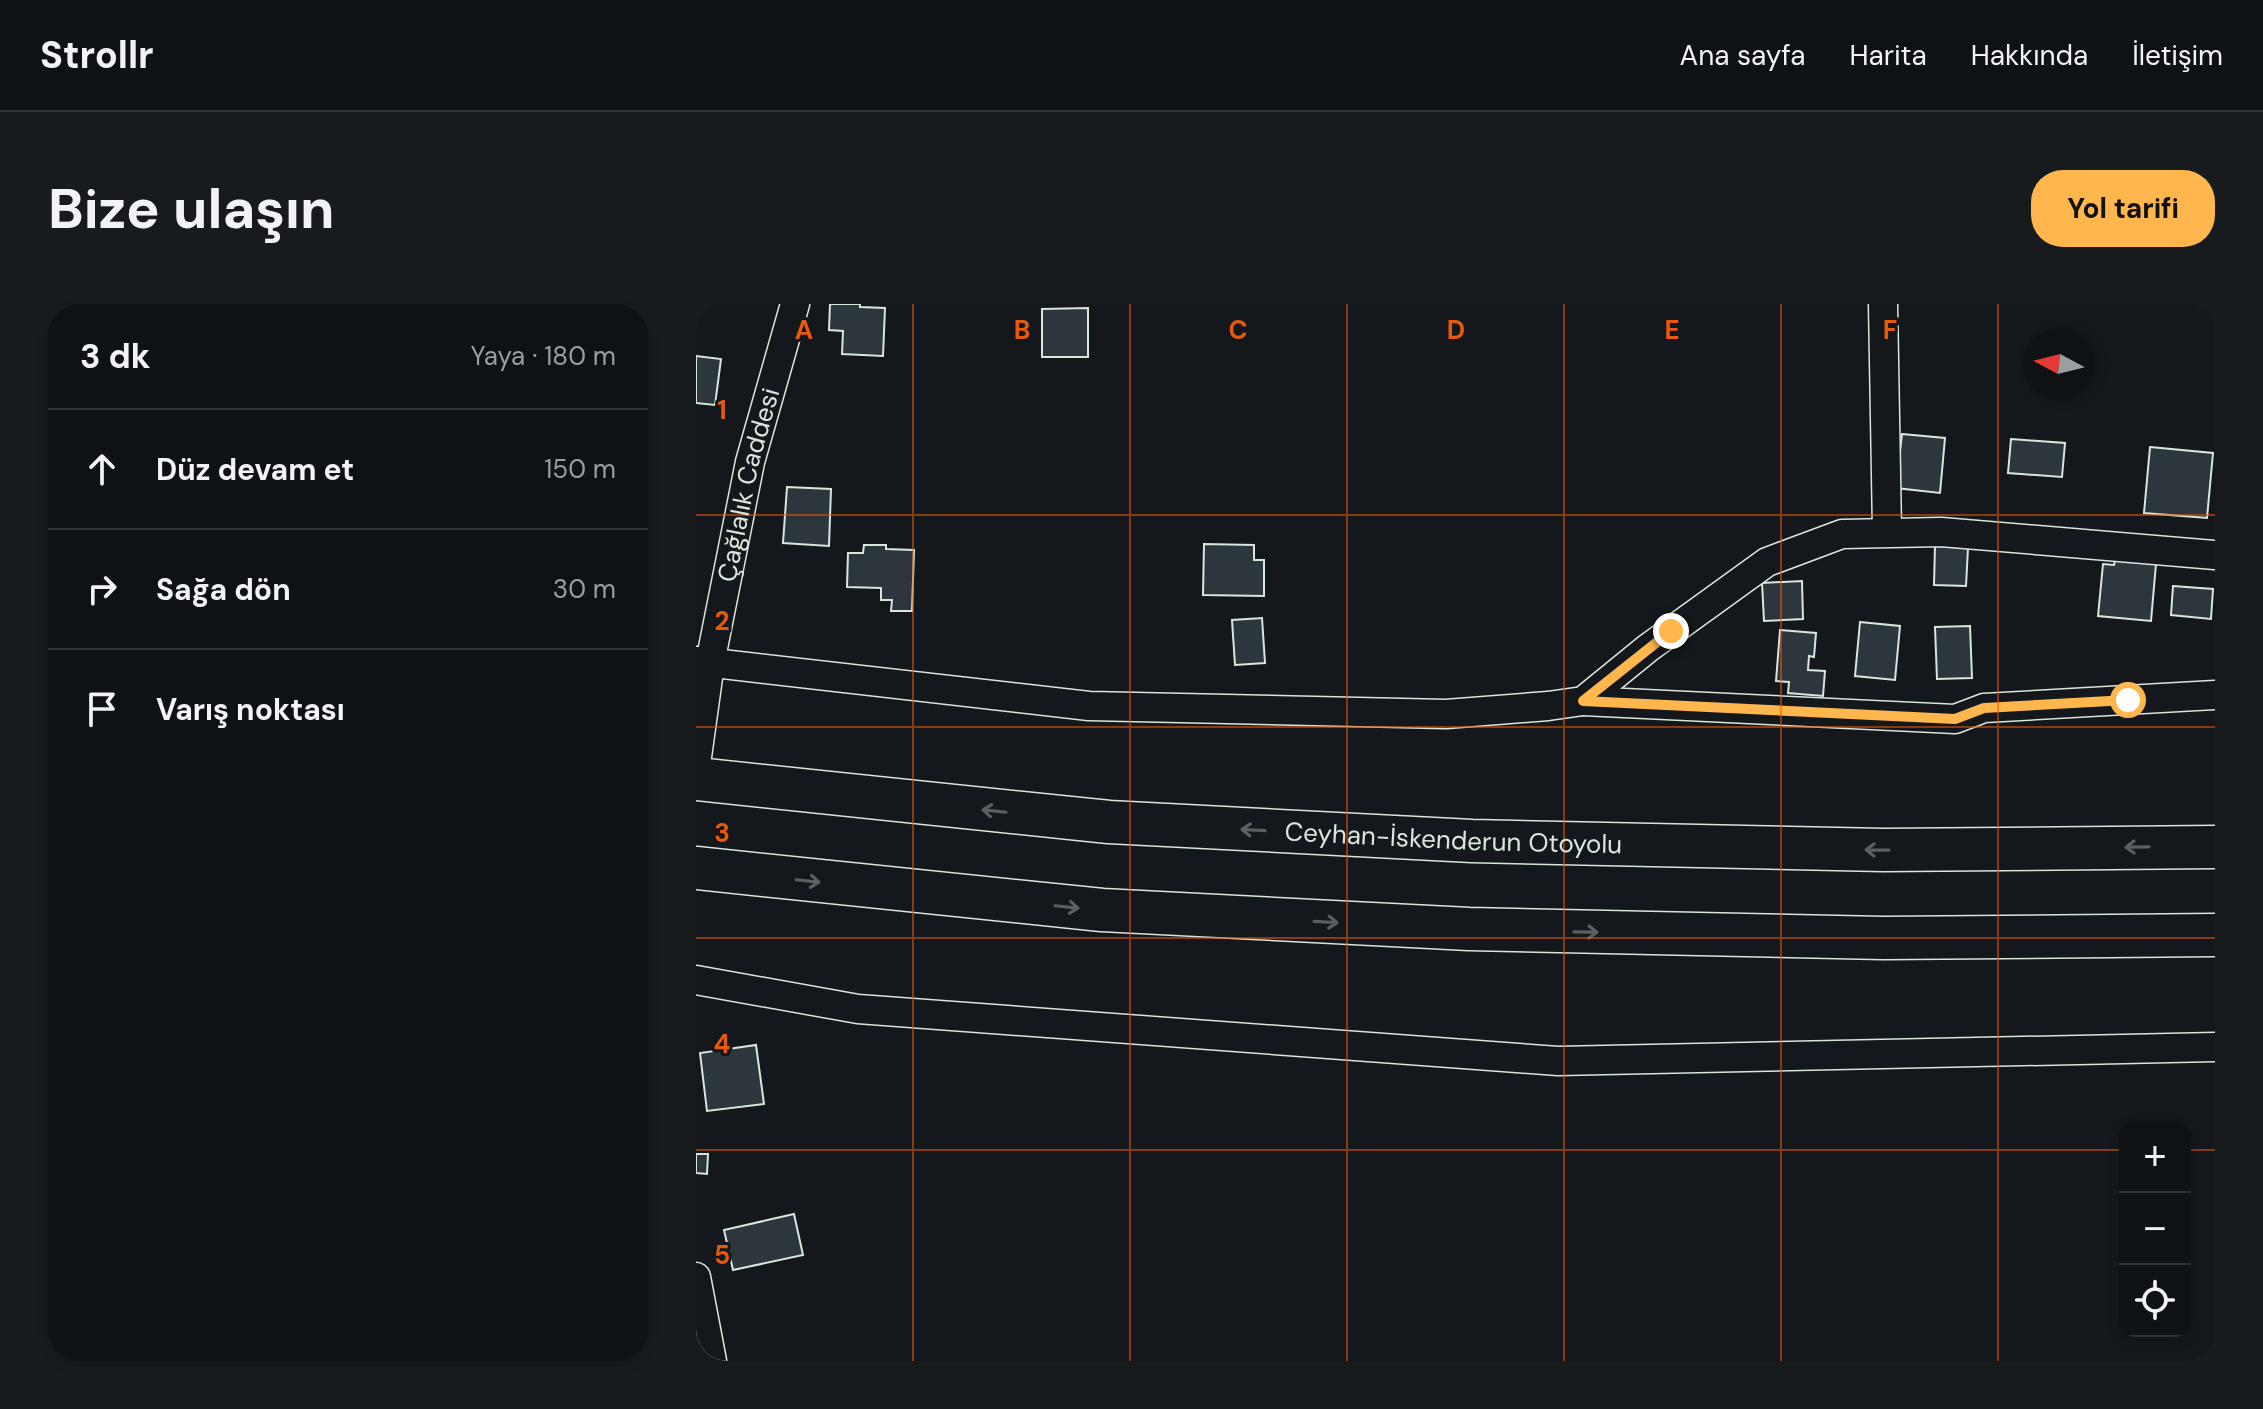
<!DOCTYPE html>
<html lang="tr">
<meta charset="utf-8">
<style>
:root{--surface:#0f1215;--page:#181b1e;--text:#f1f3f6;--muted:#9b9ea0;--line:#2f3234;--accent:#ffb74d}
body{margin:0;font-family:"DM Sans",sans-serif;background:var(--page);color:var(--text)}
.controls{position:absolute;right:24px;bottom:24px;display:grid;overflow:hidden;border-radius:16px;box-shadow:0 4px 12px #0003}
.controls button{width:72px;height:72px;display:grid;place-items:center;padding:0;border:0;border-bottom:2px solid var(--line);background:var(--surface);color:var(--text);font:40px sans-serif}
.compass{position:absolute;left:1327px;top:24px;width:72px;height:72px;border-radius:50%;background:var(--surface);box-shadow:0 4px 12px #0003;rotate:277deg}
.stop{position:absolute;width:24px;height:24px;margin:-18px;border:6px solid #ffb74d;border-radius:50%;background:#fff}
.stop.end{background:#ffb74d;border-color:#fff;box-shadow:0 2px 8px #0008}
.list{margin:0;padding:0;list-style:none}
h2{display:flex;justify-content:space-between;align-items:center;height:104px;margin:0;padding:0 32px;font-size:34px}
h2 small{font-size:26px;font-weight:400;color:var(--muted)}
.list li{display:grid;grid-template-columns:52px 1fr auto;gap:24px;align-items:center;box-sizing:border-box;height:120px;padding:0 32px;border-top:2px solid var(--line)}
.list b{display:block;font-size:30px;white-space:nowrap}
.list em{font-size:26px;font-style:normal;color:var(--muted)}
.icon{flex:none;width:44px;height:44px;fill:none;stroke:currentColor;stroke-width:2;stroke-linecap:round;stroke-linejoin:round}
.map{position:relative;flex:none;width:1519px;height:1057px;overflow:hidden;border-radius:32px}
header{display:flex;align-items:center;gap:48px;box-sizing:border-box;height:112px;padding:0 40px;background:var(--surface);border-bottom:2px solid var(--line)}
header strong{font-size:38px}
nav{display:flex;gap:44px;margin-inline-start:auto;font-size:28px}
.intro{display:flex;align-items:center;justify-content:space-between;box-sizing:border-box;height:192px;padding:0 48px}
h1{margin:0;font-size:56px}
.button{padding:20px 36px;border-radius:32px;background:var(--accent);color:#111;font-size:28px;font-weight:700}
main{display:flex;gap:48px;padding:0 48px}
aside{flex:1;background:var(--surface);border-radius:32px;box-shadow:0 4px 12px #0003}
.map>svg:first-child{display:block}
</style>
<header>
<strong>Strollr</strong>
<nav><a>Ana sayfa</a><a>Harita</a><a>Hakkında</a><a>İletişim</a></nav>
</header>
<div class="intro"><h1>Bize ulaşın</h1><a class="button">Yol tarifi</a></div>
<main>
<aside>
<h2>3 dk<small>Yaya · 180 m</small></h2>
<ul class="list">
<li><svg class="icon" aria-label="ahead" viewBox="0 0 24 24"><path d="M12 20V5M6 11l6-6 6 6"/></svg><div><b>Düz devam et</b></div><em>150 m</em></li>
<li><svg class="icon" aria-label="right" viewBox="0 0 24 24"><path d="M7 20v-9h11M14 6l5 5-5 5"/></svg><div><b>Sağa dön</b></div><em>30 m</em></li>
<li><svg class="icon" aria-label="arrive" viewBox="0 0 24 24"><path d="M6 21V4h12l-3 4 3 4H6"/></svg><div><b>Varış noktası</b></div></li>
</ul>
</aside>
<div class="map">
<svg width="1519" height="1057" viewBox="0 0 1519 1057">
<rect width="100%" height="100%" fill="#14181c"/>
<path fill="#2c363c" stroke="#d8e6dc" stroke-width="2" d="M 134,0 L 164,0 L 164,3 L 189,4 L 187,52 L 146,50 L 147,27 L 133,26 Z
M 392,4 L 392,53 L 346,53 L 346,5 Z
M 0,52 L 25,55 L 19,101 L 0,99 Z
M 1206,130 L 1249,134 L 1244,189 L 1200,184 Z
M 1315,135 L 1369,139 L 1366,173 L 1312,169 Z
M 1454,143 L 1517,149 L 1511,214 L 1448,209 Z
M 91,183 L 135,185 L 133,242 L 87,239 Z
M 508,240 L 558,241 L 558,256 L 568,256 L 568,292 L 507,291 Z
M 168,241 L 190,241 L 190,245 L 218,246 L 216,307 L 195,307 L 196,296 L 185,296 L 185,284 L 151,283 L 152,249 L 167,249 Z
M 1239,242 L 1272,244 L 1270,282 L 1238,281 Z
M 1419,256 L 1460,260 L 1455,317 L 1402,312 L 1407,260 L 1418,261 Z
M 1106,277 L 1107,315 L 1068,317 L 1066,279 Z
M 1477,282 L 1517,285 L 1515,315 L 1475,311 Z
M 566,314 L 569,359 L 539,361 L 536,316 Z
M 1164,318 L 1204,322 L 1199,376 L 1159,372 Z
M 1274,322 L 1276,374 L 1241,375 L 1239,323 Z
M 1084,326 L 1120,329 L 1118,353 L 1113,352 L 1112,366 L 1129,367 L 1127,392 L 1092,389 L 1093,378 L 1080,377 Z
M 60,741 L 68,800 L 11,807 L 4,749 Z
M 0,850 L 12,850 L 11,870 L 0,869 Z
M 98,910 L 107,951 L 37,966 L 28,926 Z"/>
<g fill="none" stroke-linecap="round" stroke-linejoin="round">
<defs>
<g id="minor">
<path d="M 1187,0 L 1191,227"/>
<path d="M 0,357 L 393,402 L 750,410 L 852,402 L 887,397 L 952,344 L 1071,258 L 1146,230 L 1245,228 L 1519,251"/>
<path d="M 887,397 L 1259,415 L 1288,404 L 1519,391"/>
<path id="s1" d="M 0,460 L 14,359 L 54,158 L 99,0"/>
<path d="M 0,676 L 162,705 L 862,757 L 1519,743"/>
<path d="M 0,973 L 16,1057"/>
</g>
<g id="highway">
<path id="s2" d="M 0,475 L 413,518 L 776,537 L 1187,546 L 1519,543"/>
<path d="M 0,564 L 406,606 L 773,625 L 1187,634 L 1519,631"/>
</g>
</defs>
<use href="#minor" stroke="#d8e6dc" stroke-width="31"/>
<use href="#highway" stroke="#d8e6dc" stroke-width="45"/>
<use href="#minor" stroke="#14181c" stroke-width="28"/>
<use href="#highway" stroke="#14181c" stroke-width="42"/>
</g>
<defs><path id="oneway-shaft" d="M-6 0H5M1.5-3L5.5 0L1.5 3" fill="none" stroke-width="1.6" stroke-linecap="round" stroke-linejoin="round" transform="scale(2)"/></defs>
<g stroke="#59605f">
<use href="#oneway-shaft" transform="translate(298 507) rotate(-174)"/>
<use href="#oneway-shaft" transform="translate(557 526) rotate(-177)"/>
<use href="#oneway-shaft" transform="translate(1441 543) rotate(179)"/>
<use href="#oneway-shaft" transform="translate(1181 546) rotate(-179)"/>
<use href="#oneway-shaft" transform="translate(112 577) rotate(6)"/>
<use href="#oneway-shaft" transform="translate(371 603) rotate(6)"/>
<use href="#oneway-shaft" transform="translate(630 618) rotate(3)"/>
<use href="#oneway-shaft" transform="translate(890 628) rotate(1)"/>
</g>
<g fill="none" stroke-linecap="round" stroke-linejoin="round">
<path stroke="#ffb74d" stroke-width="10" d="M 975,327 L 887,397 L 1259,415 L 1288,404 L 1432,396"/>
</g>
<path fill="none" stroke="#e8590c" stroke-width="2" stroke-opacity="0.55" d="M 217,0 L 217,1057M 434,0 L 434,1057M 651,0 L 651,1057M 868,0 L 868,1057M 1085,0 L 1085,1057M 1302,0 L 1302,1057M 0,211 L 1519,211M 0,423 L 1519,423M 0,634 L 1519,634M 0,846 L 1429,846M 1489,846 L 1519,846"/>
<g text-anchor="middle" stroke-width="6" stroke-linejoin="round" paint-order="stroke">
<g font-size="26" fill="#d8e6dc" stroke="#14181c">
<text dy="9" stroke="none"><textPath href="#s1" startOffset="284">Çağlalık Caddesi</textPath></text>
<text dy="9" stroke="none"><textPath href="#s2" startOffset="760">Ceyhan-İskenderun Otoyolu</textPath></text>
</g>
</g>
<g font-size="26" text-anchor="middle" font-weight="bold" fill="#e8590c" stroke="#14181c" stroke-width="6" stroke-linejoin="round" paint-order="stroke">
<text x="108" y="35">A</text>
<text x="326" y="35">B</text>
<text x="542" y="35">C</text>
<text x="760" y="35">D</text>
<text x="976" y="35">E</text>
<text x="1194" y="35">F</text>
<text x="26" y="115">1</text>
<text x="26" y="326">2</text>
<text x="26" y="538">3</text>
<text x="26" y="749">4</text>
<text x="26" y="960">5</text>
</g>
</svg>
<div class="controls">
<button>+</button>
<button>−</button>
<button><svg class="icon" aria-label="locate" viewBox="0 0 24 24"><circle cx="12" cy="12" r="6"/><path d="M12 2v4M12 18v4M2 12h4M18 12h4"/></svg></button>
</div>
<svg class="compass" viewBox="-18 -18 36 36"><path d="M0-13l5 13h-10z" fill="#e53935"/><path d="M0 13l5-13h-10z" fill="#9b9ea0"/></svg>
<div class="stop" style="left:1432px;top:396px"></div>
<div class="stop end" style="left:975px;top:327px"></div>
</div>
</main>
